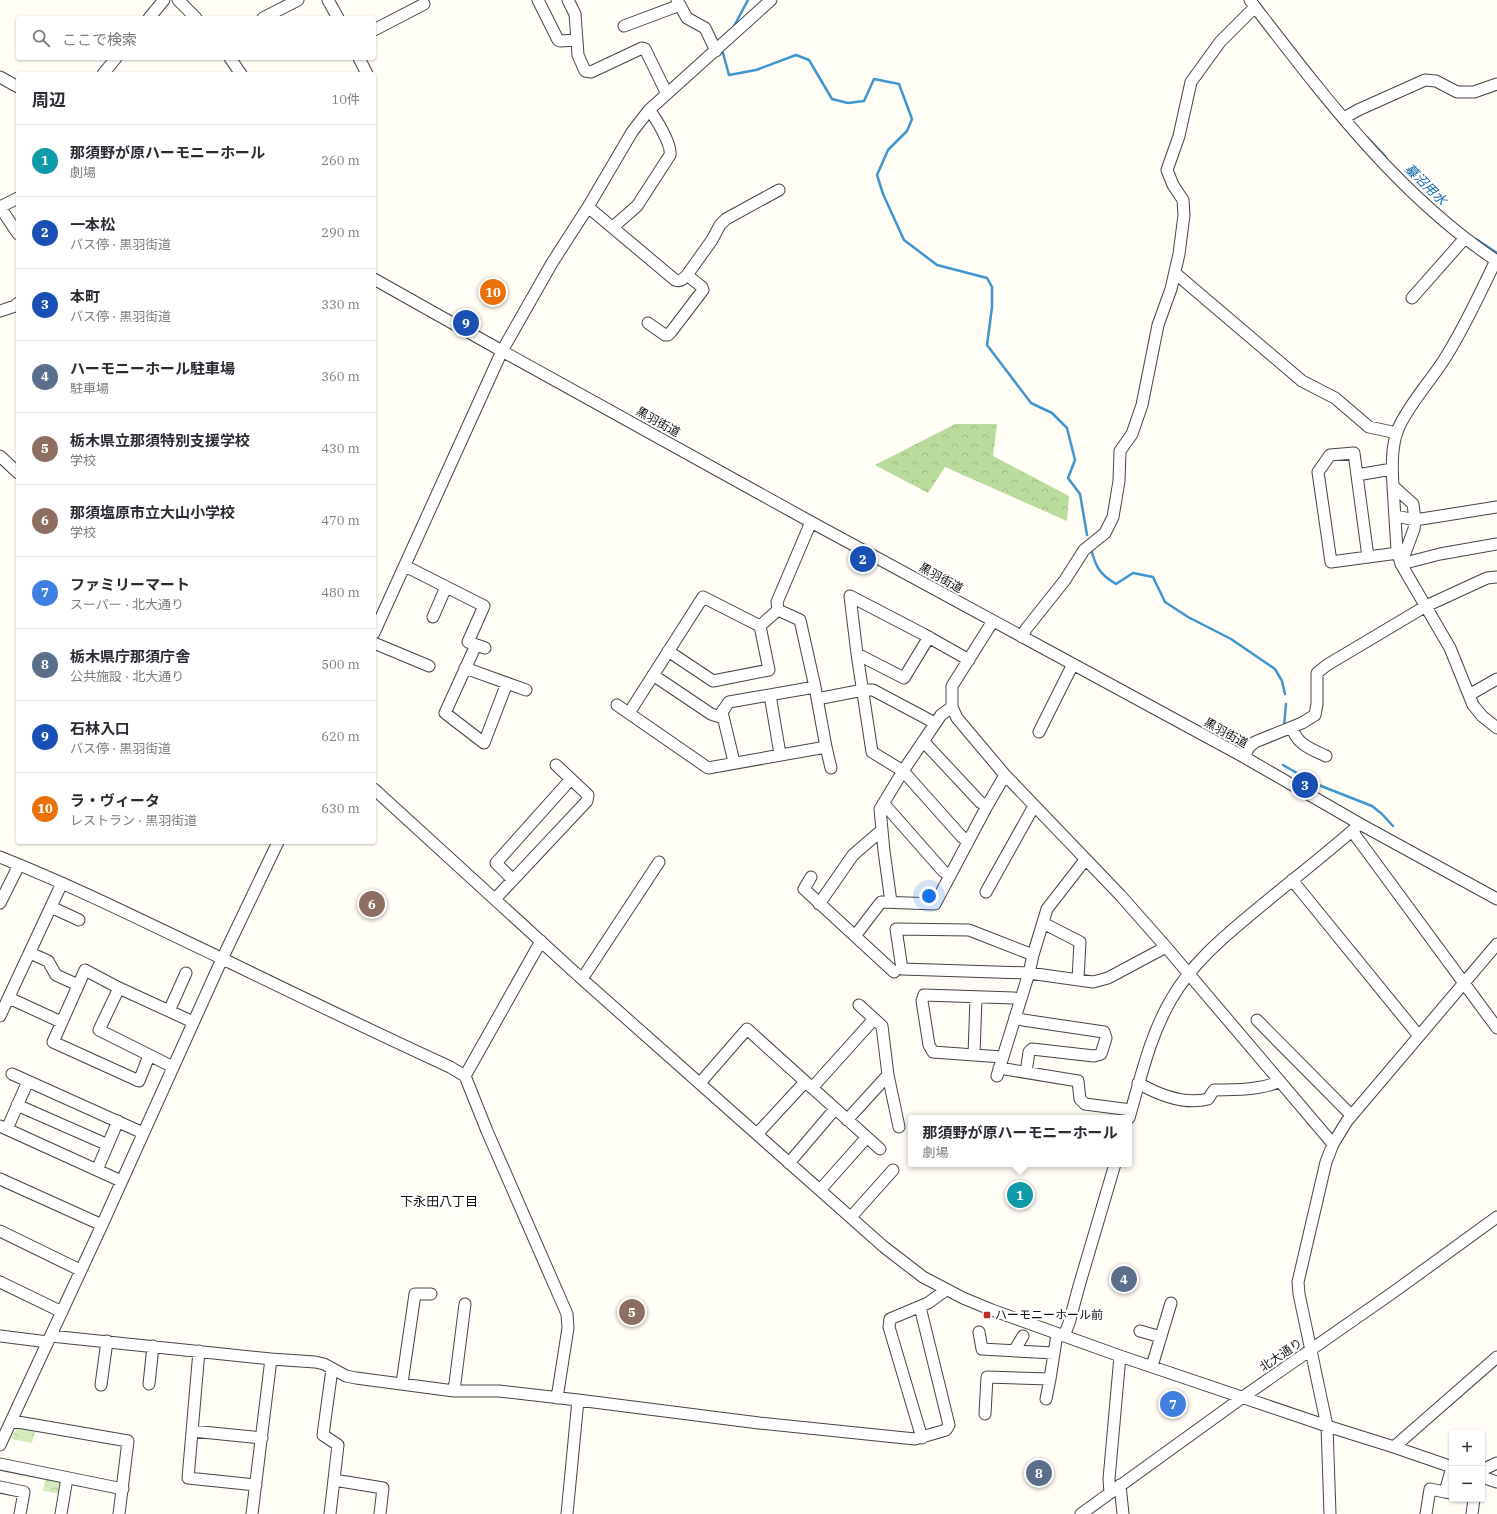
<!DOCTYPE html>
<html lang="ja">
<meta charset="utf-8">
<style>
:root{--surface:#fff;--page:#f7f7f7;--text:#2b2b33;--muted:#7c7c81;--line:#e1e1e2;--accent:#db2777}
body{margin:0;font-family:"IBM Plex Serif","Noto Sans JP",serif;background:var(--page);color:var(--text)}
.controls{position:absolute;right:12px;bottom:12px;display:grid;overflow:hidden;border-radius:4px;box-shadow:0 1px 3px #0004}
.controls button{width:36px;height:36px;display:grid;place-items:center;padding:0;border:0;border-bottom:1px solid var(--line);background:var(--surface);color:var(--text);font:20px sans-serif}
.you{position:absolute;left:929px;top:896px;width:14px;height:14px;margin:-10px;border:3px solid #fff;border-radius:50%;background:#1a73e8;box-shadow:0 0 0 6px #1a73e833}
.badge{display:grid;place-items:center;width:26px;height:26px;border-radius:50%;background:var(--accent);color:#fff;font-size:13px;font-weight:700}
.pin{position:absolute;translate:-50% -50%;border:2px solid #fff;box-shadow:0 1px 4px #0006}
.popup{position:absolute;left:908px;top:1115px;width:224px;height:52px;box-sizing:border-box;display:grid;place-content:center;border-radius:4px;background:var(--surface);filter:drop-shadow(0 1px 3px #0005);font-size:13px;white-space:nowrap;color:var(--muted)}
.popup b{font-size:15px;color:var(--text)}
.popup::after{content:'';position:absolute;left:50%;top:100%;margin-left:-8px;border:8px solid transparent;border-top-color:var(--surface)}
.list{margin:0;padding:0;list-style:none}
h2{display:flex;justify-content:space-between;align-items:center;height:52px;margin:0;padding:0 16px;font-size:17px}
h2 small{font-size:13px;font-weight:400;color:var(--muted)}
.list li{display:grid;grid-template-columns:26px 1fr auto;gap:12px;align-items:center;box-sizing:border-box;height:72px;padding:0 16px;border-top:1px solid var(--line)}
.list b{display:block;font-size:15px;white-space:nowrap}
.list p{margin:0;font-size:13px;white-space:nowrap;color:var(--muted)}
.list em{font-size:13px;font-style:normal;color:var(--muted)}
.icon{flex:none;width:22px;height:22px;fill:none;stroke:currentColor;stroke-width:2;stroke-linecap:round;stroke-linejoin:round}
.map{position:relative;flex:none;width:1497px;height:1514px;overflow:hidden}
.search{position:absolute;background:var(--surface);box-shadow:0 1px 3px #0004;left:16px;top:16px;width:360px;height:44px;display:flex;align-items:center;gap:10px;box-sizing:border-box;padding:0 14px;border-radius:4px;color:var(--muted);font-size:15px}
.panel{position:absolute;background:var(--surface);box-shadow:0 1px 3px #0004;left:16px;top:72px;width:360px;height:772px;border-radius:4px}
.map>svg:first-child{display:block}
</style>
<div class="map">
<svg width="1497" height="1514" viewBox="0 0 1497 1514">
<defs>
<pattern id="forest-crowns" width="20" height="18" patternUnits="userSpaceOnUse"><rect width="20" height="18" fill="#b9dc9c"/><path d="M2 6a3 3 0 1 1 6 0M12 15a3 3 0 1 1 6 0" fill="none" stroke="#9ebc85"/></pattern>
<pattern id="park-crowns" width="20" height="18" patternUnits="userSpaceOnUse"><rect width="20" height="18" fill="#d5ebbd"/><path d="M2 6a3 3 0 1 1 6 0M12 15a3 3 0 1 1 6 0" fill="none" stroke="#b6c8a1"/></pattern>
</defs>
<rect width="100%" height="100%" fill="#fffdf5"/>
<path fill="url(#forest-crowns)" d="M 955,424 L 997,424 L 993,456 L 1069,496 L 1067,521 L 945,467 L 928,493 L 875,465 Z"/>
<path fill="url(#park-crowns)" d="M 17,1427 L 36,1428 L 32,1443 L 11,1439 Z
M 46,1476 L 61,1480 L 61,1494 L 43,1491 Z"/>
<g fill="none" stroke-linecap="round" stroke-linejoin="round">
<path stroke="#3f96cf" stroke-width="2.5" d="M 733,28 L 748,0
M 723,53 L 729,75 L 756,70 L 796,55 L 809,60 L 832,99 L 848,103 L 864,101 L 874,79 L 899,84 L 912,119 L 907,131 L 888,150 L 877,175 L 883,194 L 904,240 L 937,265 L 987,278 L 992,287 L 992,307 L 987,345 L 1031,403 L 1052,413 L 1067,428 L 1075,460 L 1068,478 L 1080,494 L 1087,535
M 1367,137 L 1385,156
M 1476,239 L 1497,253
M 1091,549 C 1096,567 1099,574 1116,584 L 1133,573 L 1153,577 L 1165,602 L 1188,617 L 1231,639 L 1275,669 L 1282,681 L 1285,694
M 1284,726 L 1286,704
M 1283,765 L 1316,784 L 1372,806 L 1382,814 L 1393,826"/>
<defs>
<path id="minor" d="M 178,0 L 196,18
M 328,0 L 338,18
M 538,0 L 558,40 L 560,41 L 577,40
M 568,0 L 575,14 L 578,55 L 585,71 L 591,72 L 642,48 L 645,49 L 667,94
M 677,0 L 687,18 L 705,28 L 716,51
M 1250,0 L 1255,7 C 1326,99 1399,196 1497,261
M 149,18 L 164,0
M 263,18 L 298,0
M 624,26 L 680,5
M 374,30 L 424,4
M 230,58 L 241,74
M 359,58 L 367,74
M 103,74 L 116,58
M 0,77 L 18,87
M 1344,118 L 1358,110 L 1425,80 L 1436,81 L 1457,92 L 1474,92 L 1497,84
M 0,207 L 18,234
M 0,207 L 18,198
M 588,207 L 675,280 C 681,282 683,279 687,275 L 712,240 L 720,225 L 726,219 L 779,190
M 613,227 L 637,206 L 670,155 C 672,145 656,118 649,110
M 1175,273 L 1302,381 L 1335,398 L 1369,427 L 1397,433
M 374,279 L 502,351 L 811,522 L 1244,757 L 1360,824 L 1497,899
M 1412,298 L 1465,238
M 0,311 L 15,306 L 18,303
M 648,323 L 665,335 L 668,335 L 671,332 L 703,290 L 702,287 L 687,275
M 0,456 L 18,473
M 1357,475 L 1392,469
M 1393,486 L 1397,550 L 1401,564 L 1450,648 L 1473,705 L 1482,716 L 1497,728
M 1396,516 L 1415,520 L 1497,507
M 811,522 L 777,602 L 778,610 L 800,620 L 815,687 L 826,747 L 831,768
M 1368,557 L 1354,453 L 1330,455 L 1318,472 L 1331,562 L 1398,553
M 1401,564 L 1414,529 L 1415,520 L 1413,504 L 1393,486 C 1392,468 1391,447 1398,429 C 1410,402 1432,380 1447,355 C 1466,324 1481,292 1496,260
M 1401,564 L 1440,554 L 1497,544
M 405,566 L 484,606 L 468,642 L 485,648
M 850,596 L 857,654 L 872,752 L 903,771 L 941,715 L 952,707
M 850,596 L 923,634 L 969,660
M 433,617 L 446,587
M 993,621 L 952,686 L 952,707 L 957,718 L 1005,775 L 1121,896 L 1166,947 L 1333,1144
M 374,633 L 502,351 L 552,263 L 588,207 L 632,132 L 649,110 L 771,0
M 1022,637 L 1026,629 L 1065,580 L 1084,550 L 1105,533 L 1113,517 L 1119,481 L 1120,451 L 1132,434 L 1142,405 L 1158,325 L 1171,289 L 1179,254 L 1184,215 L 1183,200 L 1173,185 L 1167,170 L 1179,136 L 1191,82 L 1220,42 L 1255,7
M 374,643 L 429,666
M 476,645 L 445,713 L 484,743 L 507,683
M 668,651 L 713,681 L 769,670 L 760,626 L 778,610
M 857,654 L 904,678 L 929,637
M 465,668 L 526,690
M 653,675 L 711,714 L 723,718
M 770,695 L 780,754
M 1469,695 L 1497,679
M 817,699 L 863,690 L 873,690 L 935,723
M 617,705 L 708,768 L 826,747
M 629,713 L 703,597 L 760,626
M 1292,727 C 1296,744 1311,749 1326,756
M 1039,732 L 1073,664
M 923,741 L 980,802 L 987,806
M 1244,757 L 1249,747 L 1255,742 L 1302,723 L 1315,715 L 1317,704 L 1317,673 L 1327,665 L 1426,606 L 1487,578 L 1497,577
M 734,762 L 722,712 L 729,702 L 815,687
M 374,789 L 582,979 L 884,1247 L 923,1277 L 963,1298 L 992,1310 L 1120,1356 L 1327,1426 L 1394,1447 L 1452,1467
M 884,804 L 943,871 L 950,876
M 1352,831 L 1497,1028
M 0,857 C 76,887 149,924 223,959 C 299,996 374,1032 450,1067 L 465,1076 L 487,1131 L 567,1314 L 568,1328 L 557,1398
M 1085,860 L 1047,909 L 1033,955 L 969,930 L 896,929 L 902,969 L 1029,973 L 1093,982 L 1108,978 L 1166,947
M 811,877 L 804,889 L 894,972
M 513,880 L 496,863 L 571,779
M 1292,880 L 1419,1036
M 986,892 L 1034,806
M 495,899 L 587,801 L 588,795 L 556,765
M 891,902 L 884,851 L 880,809 L 903,771 L 961,836 L 968,842
M 0,903 L 19,865
M 819,904 L 853,855 L 882,830
M 51,907 L 79,920
M 1043,923 L 1080,942 L 1078,979
M 855,936 L 881,902 L 935,904 L 987,806 L 1005,775
M 30,953 L 48,961 L 56,975 L 78,985
M 582,979 L 659,862
M 119,988 L 99,1030 L 173,1067
M 9,998 L 61,1022
M 859,1005 L 882,1026 L 888,1075 L 899,1127
M 169,1011 L 186,973
M 0,1016 L 62,883
M 1015,1017 L 1023,1020 L 1104,1032 L 1106,1038 L 1101,1054 L 1094,1056 L 1032,1049 L 1029,1052 L 1026,1072
M 1257,1020 L 1351,1115
M 974,1055 L 976,997
M 149,1056 L 139,1081 L 53,1042 L 85,970 L 119,988 L 193,1022
M 1002,1057 L 933,1052 L 929,1045 L 922,1001 L 924,995 L 1014,998 L 1020,1000
M 999,1068 L 1078,1081 L 1080,1099 L 1085,1104 L 1131,1110
M 12,1074 L 143,1133
M 465,1076 L 541,941
M 997,1076 L 1029,973 L 1033,955
M 700,1083 L 747,1029 L 880,1149
M 1138,1083 C 1159,1095 1185,1105 1208,1099 L 1214,1090 C 1233,1090 1263,1090 1280,1081
M 812,1088 L 874,1019
M 17,1105 L 108,1145
M 1129,1118 C 1141,1077 1150,1035 1172,998 C 1192,964 1220,940 1250,915 C 1287,884 1325,855 1360,824
M 847,1120 L 888,1075
M 0,1126 L 121,1181
M 7,1129 L 28,1081
M 757,1134 L 805,1082
M 789,1163 L 835,1109
M 97,1170 L 118,1121
M 0,1179 L 102,1225
M 820,1190 L 867,1137
M 851,1217 L 893,1170
M 0,1231 L 80,1270
M 0,1282 L 62,1312
M 1140,1331 L 1161,1337
M 979,1332 L 982,1349 L 1054,1353
M 0,1336 L 48,1342
M 51,1336 L 271,1359 L 315,1362 L 324,1364 L 346,1376 L 356,1378 L 454,1391 L 499,1391 L 578,1400 L 759,1423 L 915,1439 L 946,1430 L 949,1425 L 920,1307
M 1064,1336 L 1069,1323 L 1079,1286 L 1115,1164
M 199,1351 L 188,1478 L 256,1485
M 1014,1351 L 1023,1336
M 1152,1366 L 1171,1303
M 402,1383 L 415,1294 L 431,1294
M 149,1384 L 153,1346
M 101,1385 L 107,1341
M 454,1391 L 465,1304
M 1046,1399 L 1050,1379
M 985,1414 L 987,1377 L 1050,1379 L 1057,1334
M 12,1421 L 128,1441 L 119,1514
M 192,1431 L 262,1438
M 922,1438 L 889,1327 L 890,1319 L 928,1303 L 946,1290
M 0,1445 L 102,1225 L 222,959 L 278,842
M 1394,1447 L 1497,1357
M 0,1464 L 123,1489
M 1482,1470 L 1497,1463
M 1482,1477 L 1497,1482
M 334,1480 L 383,1488 L 380,1514
M 1120,1485 L 1123,1514
M 0,1487 L 24,1492 L 20,1514
M 1110,1493 L 1109,1479 L 1120,1356
M 1451,1493 L 1445,1492 L 1452,1467
M 61,1514 L 67,1478
M 252,1514 L 271,1359
M 330,1514 L 338,1445 L 323,1435 L 332,1369
M 567,1514 L 578,1400
M 1081,1514 L 1243,1397 L 1395,1291 L 1497,1217
M 1330,1514 L 1327,1426 L 1299,1294 L 1298,1282 L 1326,1162 L 1333,1144 L 1347,1121 L 1497,944
M 1426,1514 L 1430,1489 L 1445,1492
M 1472,1514 L 1474,1499"/>
</defs>
<use href="#minor" stroke="#444" stroke-width="13"/>
<use href="#minor" stroke="#fff" stroke-width="11"/>
</g>
<rect fill="#c4262e" stroke="#fff" stroke-width="1.5" x="983" y="1311" width="8" height="8" rx="2"/>
<g text-anchor="middle" stroke-width="4" stroke-linejoin="round" paint-order="stroke">
<g font-size="12" fill="#111" stroke="#fff">
<text transform="translate(658 422) rotate(29)" y="4">黒羽街道</text>
<text transform="translate(941 578) rotate(29)" y="4">黒羽街道</text>
<text transform="translate(1226 733) rotate(29)" y="4">黒羽街道</text>
<text transform="translate(1281 1355) rotate(-34)" y="4">北大通り</text>
</g>
<g font-size="12" fill="#111" stroke="#fff" text-anchor="start">
<text x="995" y="1319">ハーモニーホール前</text>
</g>
<g font-size="13" font-style="italic" fill="#1768a6" stroke="#fff">
<text transform="translate(1426 184) rotate(44)" y="5">蟇沼用水</text>
</g>
<g font-size="13" fill="#111" stroke="#fff">
<text x="439" y="1206">下永田八丁目</text>
</g>
</g>
</svg>
<div class="controls">
<button>+</button>
<button>−</button>
</div>
<div class="you"></div>
<div class="pin badge" style="left:1020px;top:1195px;background:#0f9aa8">1</div>
<div class="popup"><b>那須野が原ハーモニーホール</b>劇場</div>
<div class="pin badge" style="left:863px;top:559px;background:#1a4fb4">2</div>
<div class="pin badge" style="left:1305px;top:785px;background:#1a4fb4">3</div>
<div class="pin badge" style="left:1124px;top:1279px;background:#5c6f8a">4</div>
<div class="pin badge" style="left:632px;top:1312px;background:#8d6e63">5</div>
<div class="pin badge" style="left:372px;top:904px;background:#8d6e63">6</div>
<div class="pin badge" style="left:1173px;top:1404px;background:#3f7fe0">7</div>
<div class="pin badge" style="left:1039px;top:1473px;background:#5c6f8a">8</div>
<div class="pin badge" style="left:466px;top:323px;background:#1a4fb4">9</div>
<div class="pin badge" style="left:493px;top:292px;background:#e8710a">10</div>
<div class="search"><svg class="icon" aria-label="search" viewBox="0 0 24 24"><circle cx="10" cy="10" r="6"/><path d="M15 15l6 6"/></svg>ここで検索</div>
<section class="panel">
<h2>周辺<small>10件</small></h2>
<ul class="list">
<li><span class="badge" style="background:#0f9aa8">1</span><div><b>那須野が原ハーモニーホール</b><p>劇場</p></div><em>260 m</em></li>
<li><span class="badge" style="background:#1a4fb4">2</span><div><b>一本松</b><p>バス停 · 黒羽街道</p></div><em>290 m</em></li>
<li><span class="badge" style="background:#1a4fb4">3</span><div><b>本町</b><p>バス停 · 黒羽街道</p></div><em>330 m</em></li>
<li><span class="badge" style="background:#5c6f8a">4</span><div><b>ハーモニーホール駐車場</b><p>駐車場</p></div><em>360 m</em></li>
<li><span class="badge" style="background:#8d6e63">5</span><div><b>栃木県立那須特別支援学校</b><p>学校</p></div><em>430 m</em></li>
<li><span class="badge" style="background:#8d6e63">6</span><div><b>那須塩原市立大山小学校</b><p>学校</p></div><em>470 m</em></li>
<li><span class="badge" style="background:#3f7fe0">7</span><div><b>ファミリーマート</b><p>スーパー · 北大通り</p></div><em>480 m</em></li>
<li><span class="badge" style="background:#5c6f8a">8</span><div><b>栃木県庁那須庁舎</b><p>公共施設 · 北大通り</p></div><em>500 m</em></li>
<li><span class="badge" style="background:#1a4fb4">9</span><div><b>石林入口</b><p>バス停 · 黒羽街道</p></div><em>620 m</em></li>
<li><span class="badge" style="background:#e8710a">10</span><div><b>ラ・ヴィータ</b><p>レストラン · 黒羽街道</p></div><em>630 m</em></li>
</ul>
</section>
</div>
